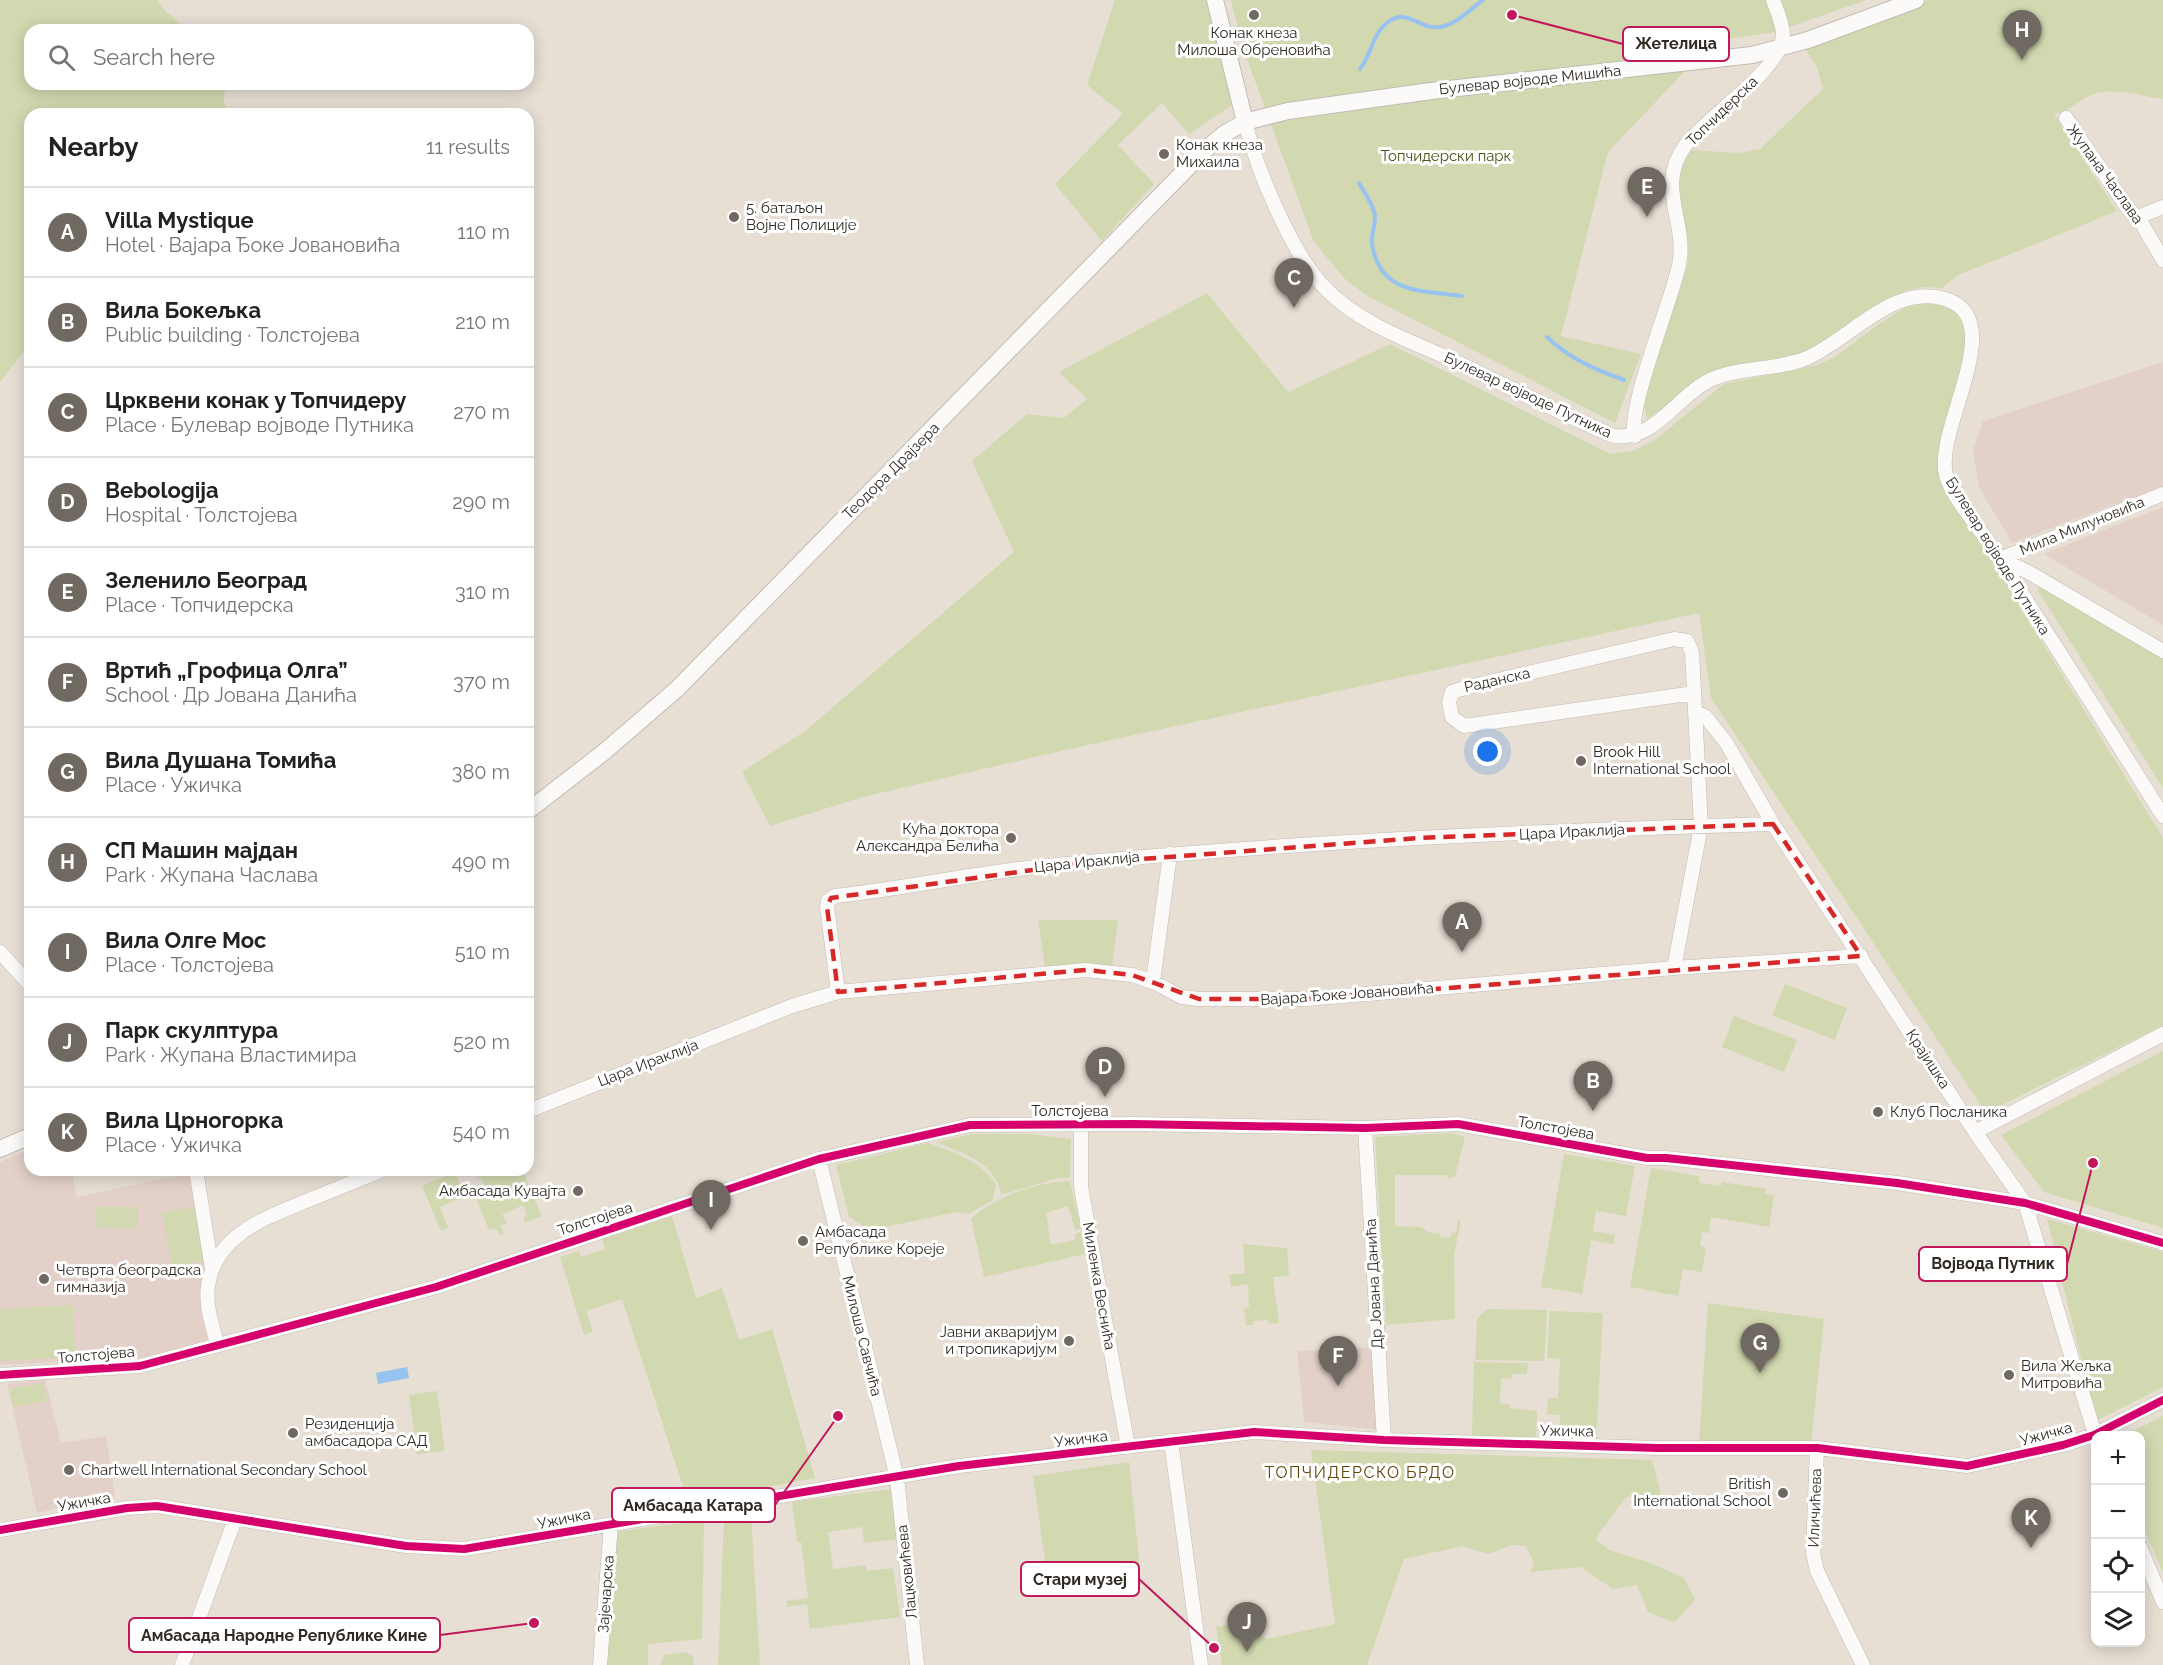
<!DOCTYPE html>
<meta charset="utf-8">
<style>
:root{--surface:#fff;--page:#f6f6f6;--text:#222;--muted:#767676;--line:#e0e0e0;--accent:#706961}
body{margin:0;font-family:Raleway,sans-serif;background:var(--page);color:var(--text)}
.controls{position:absolute;right:18px;bottom:18px;display:grid;overflow:hidden;border-radius:12px;box-shadow:0 3px 15px #0003}
.controls button{width:54px;height:54px;display:grid;place-items:center;padding:0;border:0;border-bottom:2px solid var(--line);background:var(--surface);color:var(--text);font:30px sans-serif}
.you{position:absolute;left:1488px;top:752px;width:21px;height:21px;margin:-15px;border:4px solid #fff;border-radius:50%;background:#1a73e8;box-shadow:0 0 0 9px #1a73e833}
.badge{display:grid;place-items:center;width:39px;height:39px;border-radius:50%;background:var(--accent);color:#fff;font-size:20px;font-weight:700}
.pin{position:absolute;translate:-50% -50px;filter:drop-shadow(0 2px 3px #0008)}
.pin::after{content:'';position:absolute;top:32px;width:21px;height:18px;background:inherit;clip-path:polygon(0 0,100% 0,50% 100%)}
.list{margin:0;padding:0;list-style:none}
h2{display:flex;justify-content:space-between;align-items:center;height:78px;margin:0;padding:0 24px;font-size:26px}
h2 small{font-size:20px;font-weight:400;color:var(--muted)}
.list li{display:grid;grid-template-columns:39px 1fr auto;gap:18px;align-items:center;box-sizing:border-box;height:90px;padding:0 24px;border-top:2px solid var(--line)}
.list b{display:block;font-size:22px;white-space:nowrap}
.list p{margin:0;font-size:20px;white-space:nowrap;color:var(--muted)}
.list em{font-size:20px;font-style:normal;color:var(--muted)}
.icon{flex:none;width:33px;height:33px;fill:none;stroke:currentColor;stroke-width:2;stroke-linecap:round;stroke-linejoin:round}
.map{position:relative;flex:none;width:2163px;height:1665px;overflow:hidden}
.search{position:absolute;background:var(--surface);box-shadow:0 3px 15px #0003;left:24px;top:24px;width:510px;height:66px;display:flex;align-items:center;gap:15px;box-sizing:border-box;padding:0 21px;border-radius:18px;color:var(--muted);font-size:22px}
.panel{position:absolute;background:var(--surface);box-shadow:0 3px 15px #0003;left:24px;top:108px;width:510px;height:1068px;border-radius:18px}
.map>svg:first-child{display:block}
</style>
<div class="map">
<svg width="2163" height="1665" viewBox="0 0 2163 1665">
<rect width="100%" height="100%" fill="#e7dfd4"/>
<path fill="#e3d1c9" d="M 2163,362 L 2163,486 L 2012,543 L 1979,487 L 1973,451 L 1983,421 Z
M 2163,507 L 2163,625 L 2044,554 L 2111,527 Z
M 30,1149 L 30,1170 L 72,1170 L 76,1197 L 191,1173 L 209,1266 L 205,1319 L 209,1343 L 114,1366 L 102,1367 L 100,1360 L 0,1365 L 0,1162 Z
M 1372,1347 L 1379,1430 L 1304,1422 L 1297,1351 Z
M 45,1379 L 61,1443 L 106,1436 L 115,1496 L 37,1513 L 7,1384 Z"/>
<path fill="#d2d9b0" d="M 0,0 L 158,0 L 165,11 L 188,30 L 30,30 L 30,84 L 225,84 L 224,102 L 231,114 L 30,114 L 30,343 L 0,382 Z
M 1115,0 L 1207,0 L 1227,61 L 1235,103 L 1189,134 L 1162,103 L 1118,145 L 1154,184 L 1102,241 L 1055,184 L 1123,114 L 1087,85 Z
M 1231,0 L 1866,0 L 1776,32 L 1687,45 L 1688,68 L 1608,152 L 1561,336 L 1641,354 L 1615,423 L 1366,295 L 1345,279 L 1314,242 L 1243,48 Z
M 1928,0 L 2163,0 L 2163,99 C 2143,96 2116,88 2096,93 C 2081,98 2071,111 2054,114 L 2117,211 L 1958,275 L 1942,288 L 1925,287 L 1907,290 L 1799,356 L 1682,394 L 1647,419 L 1643,402 L 1688,263 L 1687,237 L 1678,199 L 1680,174 L 1690,150 L 1738,153 L 1760,149 L 1823,89 L 1817,67 L 1805,49 Z
M 1207,293 L 1288,392 L 1390,344 L 1610,454 L 1632,451 L 1652,442 L 1724,384 L 1817,365 L 1836,356 L 1876,326 L 1907,306 L 1934,303 L 1957,312 L 1964,320 L 1967,352 L 1939,454 L 1941,484 L 1995,566 L 2163,838 L 2163,1025 L 1986,1113 L 1711,698 L 1699,613 L 1065,750 L 863,797 L 770,826 L 742,772 L 805,731 L 1014,552 L 972,461 L 1027,414 L 1064,418 L 1087,399 L 1059,372 Z
M 2041,586 L 2163,657 L 2163,788 L 2040,594 L 2038,589 Z
M 1038,920 L 1118,920 L 1112,968 L 1045,967 Z
M 1785,984 L 1847,1008 L 1835,1040 L 1772,1015 Z
M 1734,1016 L 1797,1040 L 1784,1072 L 1722,1047 Z
M 2163,1051 L 2163,1228 L 2044,1192 L 2001,1135 Z
M 1450,1133 L 1465,1137 L 1455,1177 L 1448,1178 L 1447,1175 L 1395,1175 L 1395,1226 L 1421,1227 L 1428,1232 L 1440,1234 L 1440,1237 L 1450,1238 L 1452,1232 L 1456,1233 L 1458,1221 L 1461,1221 L 1454,1255 L 1455,1319 L 1386,1325 L 1375,1137 Z
M 972,1134 L 1031,1134 L 1071,1139 L 1070,1178 L 1058,1178 L 1001,1195 C 997,1163 963,1153 936,1142 Z
M 928,1143 C 954,1152 981,1161 996,1184 L 993,1200 L 968,1214 L 957,1212 L 875,1229 L 865,1227 L 849,1217 L 836,1165 Z
M 1564,1154 L 1635,1166 L 1626,1216 L 1596,1211 L 1593,1231 L 1615,1235 L 1613,1244 L 1591,1240 L 1582,1294 L 1541,1287 Z
M 1651,1168 L 1699,1176 L 1699,1183 L 1721,1186 L 1722,1182 L 1766,1189 L 1765,1194 L 1774,1195 L 1769,1227 L 1711,1217 L 1709,1233 L 1702,1232 L 1700,1246 L 1706,1248 L 1702,1272 L 1683,1269 L 1678,1296 L 1630,1287 Z
M 473,1170 L 522,1170 L 542,1216 L 526,1223 L 523,1218 L 527,1214 L 523,1205 L 502,1215 L 507,1223 L 500,1226 L 504,1234 L 501,1235 L 495,1228 L 489,1230 L 475,1196 L 488,1189 Z
M 455,1172 L 465,1196 L 440,1207 L 448,1228 L 441,1231 L 422,1186 Z
M 1070,1181 L 1081,1229 L 1075,1230 L 1068,1206 L 1046,1213 L 1051,1245 L 1075,1240 L 1075,1234 L 1081,1232 L 1085,1254 L 984,1277 L 971,1219 C 995,1196 1038,1182 1070,1181 Z
M 96,1207 L 138,1207 L 138,1228 L 97,1228 Z
M 194,1207 L 204,1260 L 172,1266 L 162,1213 Z
M 671,1213 L 696,1298 L 722,1288 L 739,1340 L 772,1329 L 815,1478 L 688,1502 L 622,1299 L 586,1311 L 593,1332 L 584,1335 L 560,1257 L 579,1251 L 581,1257 L 605,1249 L 602,1238 Z
M 2047,1219 L 2163,1252 L 2163,1387 L 2096,1421 Z
M 1243,1244 L 1287,1248 L 1289,1276 L 1273,1277 L 1279,1323 L 1269,1324 L 1268,1320 L 1253,1321 L 1253,1325 L 1246,1326 L 1244,1308 L 1249,1307 L 1248,1284 L 1231,1287 L 1229,1275 L 1245,1273 Z
M 1708,1303 L 1824,1319 L 1811,1444 L 1699,1442 Z
M 73,1305 L 75,1357 L 0,1361 L 0,1309 Z
M 1487,1309 L 1547,1310 L 1544,1361 L 1475,1360 L 1477,1319 Z
M 1550,1311 L 1603,1313 L 1596,1441 L 1559,1439 L 1560,1415 L 1547,1414 L 1548,1398 L 1558,1398 L 1560,1359 L 1547,1358 Z
M 1474,1362 L 1528,1363 L 1527,1374 L 1512,1374 L 1511,1379 L 1501,1378 L 1500,1403 L 1510,1404 L 1510,1408 L 1537,1411 L 1536,1439 L 1472,1437 Z
M 44,1383 L 47,1401 L 13,1407 L 10,1389 Z
M 437,1391 L 445,1451 L 417,1454 L 409,1395 Z
M 2163,1416 L 2163,1572 L 2141,1523 L 2140,1436 L 2124,1435 Z
M 1311,1450 L 1652,1460 L 1662,1499 L 1647,1504 L 1642,1495 L 1626,1497 L 1595,1539 L 1609,1550 L 1648,1562 L 1684,1578 L 1695,1600 L 1674,1623 L 1648,1612 L 1637,1585 L 1613,1589 L 1580,1567 L 1530,1572 L 1534,1563 L 1526,1546 L 1512,1545 L 1488,1554 L 1463,1546 L 1404,1559 L 1367,1665 L 1222,1665 L 1216,1627 L 1242,1622 L 1267,1639 L 1335,1624 Z
M 1129,1462 L 1140,1569 L 1048,1582 L 1033,1476 Z
M 892,1489 L 898,1539 L 864,1543 L 862,1527 L 828,1532 L 833,1569 L 866,1565 L 867,1571 L 893,1568 L 900,1617 L 810,1629 L 807,1604 L 787,1607 L 786,1601 L 808,1598 L 801,1542 L 797,1542 L 792,1502 Z
M 751,1514 L 760,1665 L 718,1665 L 724,1518 Z
M 704,1520 L 702,1639 L 648,1644 L 648,1665 L 605,1665 L 614,1532 Z
M 684,1652 L 693,1656 L 694,1665 L 660,1665 L 664,1655 Z"/>
<path fill="#98c2ef" d="M 407,1367 L 409,1378 L 378,1384 L 376,1373 Z"/>
<g fill="none" stroke-linecap="round" stroke-linejoin="round">
<path stroke="#98c2ef" stroke-width="4" d="M 1360,69 C 1372,54 1372,34 1388,22 C 1408,7 1421,31 1440,27 C 1457,24 1470,9 1483,0
M 1359,183 C 1364,192 1375,207 1375,217 C 1375,226 1371,235 1372,244 C 1380,295 1422,290 1462,296
M 1547,337 C 1570,359 1594,369 1624,380"/>
<defs>
<path id="minor" d="M 2066,118 L 2129,210 L 2138,217 L 2163,260
M 1245,122 C 1257,170 1292,255 1326,289 C 1361,325 1413,342 1457,362 C 1509,387 1561,414 1614,436 C 1653,442 1677,397 1708,381 C 1738,366 1776,371 1807,358 C 1852,338 1893,283 1945,299 C 2011,319 1934,428 1946,475 C 1953,500 1982,530 1996,553 C 2052,641 2108,728 2163,816
M 2138,217 L 2163,207
M 1635,436 C 1626,411 1672,300 1679,265 C 1688,223 1655,186 1685,146 C 1708,115 1781,71 1783,35 C 1783,24 1777,11 1773,0
M 2000,559 L 2163,494
M 2001,559 L 2030,573 L 2163,651
M 1696,712 L 1706,717 L 1727,744 L 1773,824 L 1975,1132 L 2025,1203 L 2096,1438
M 0,952 L 30,985
M 1674,968 L 1701,826 L 1692,652 L 1687,641 L 1674,639 L 1468,687 L 1452,692 L 1449,702 L 1452,717 L 1464,726 L 1694,693
M 1153,982 L 1170,854
M 838,992 L 827,907 L 828,901 L 835,896 C 902,889 969,874 1036,867 C 1281,842 1528,831 1773,824
M 528,1111 L 792,1006 L 838,992 L 1086,970 L 1132,975 L 1153,982 L 1182,997 L 1199,999 L 1306,999 L 1674,968 L 1861,956
M 1081,1124 L 1081,1187 L 1128,1447
M 1365,1128 L 1384,1440
M 1975,1132 L 2163,1034
M 819,1159 L 897,1478 L 917,1665
M 196,1170 L 212,1269
M 217,1345 C 213,1326 205,1306 208,1286 C 215,1235 265,1218 306,1201 C 332,1191 357,1180 383,1170
M 0,1375 L 140,1366 L 436,1287 L 819,1159 L 970,1125 L 1133,1124 L 1365,1128 L 1458,1124 L 1647,1158 L 1666,1158 L 1897,1183 L 2025,1203 L 2163,1243
M 1171,1441 L 1201,1665
M 1817,1448 L 1813,1553 L 1817,1571 L 1863,1665
M 0,1530 L 127,1508 L 157,1506 L 406,1546 L 464,1549 L 959,1466 L 1254,1432 L 1384,1440 L 1657,1448 L 1817,1448 L 1967,1466 L 2063,1445 L 2094,1435 L 2163,1400
M 2140,1547 L 2163,1602
M 182,1665 L 235,1519
M 600,1665 L 611,1524"/>
<path id="major" d="M 1215,0 L 1245,122
M 528,811 L 604,752 L 677,689 L 1206,149 L 1224,134 L 1245,122 L 1288,111 L 1431,91 L 1752,55 L 1808,40 L 1916,0
M 0,1149 L 30,1136"/>
</defs>
<use href="#minor" stroke="#c2bbb2" stroke-width="15"/>
<use href="#major" stroke="#c2bbb2" stroke-width="18"/>
<use href="#minor" stroke="#fbfaf9" stroke-width="14"/>
<use href="#major" stroke="#fbfaf9" stroke-width="16"/>
<defs>
<path id="cycleway" d="M 0,1375 L 140,1366 L 436,1287 L 819,1159 L 970,1125 L 1133,1124 L 1365,1128 L 1458,1124 L 1647,1158 L 1666,1158 L 1897,1183 L 2025,1203 L 2163,1243
M 0,1530 L 127,1508 L 157,1506 L 406,1546 L 464,1549 L 959,1466 L 1254,1432 L 1384,1440 L 1657,1448 L 1817,1448 L 1967,1466 L 2063,1445 L 2094,1435 L 2163,1400"/>
</defs>
<use href="#cycleway" stroke="#fff" stroke-width="11"/>
<use href="#cycleway" stroke="#d6006c" stroke-width="8"/>
</g>
<path fill="none" stroke="#d62828" stroke-width="4.5" stroke-dasharray="12 8" stroke-linejoin="round" d="M 1773,824 L 1861,956 L 1306,999 L 1199,999 L 1132,975 L 1086,970 L 838,992 L 827,907 L 831,898 L 1076,864 L 1419,838 Z"/>
<g fill="#706961" stroke="#fff" stroke-width="2">
<circle cx="1254" cy="15" r="6"/>
<circle cx="1164" cy="154" r="6"/>
<circle cx="734" cy="217" r="6"/>
<circle cx="1581" cy="761" r="6"/>
<circle cx="1011" cy="838" r="6"/>
<circle cx="1878" cy="1112" r="6"/>
<circle cx="578" cy="1191" r="6"/>
<circle cx="803" cy="1241" r="6"/>
<circle cx="44" cy="1279" r="6"/>
<circle cx="1069" cy="1341" r="6"/>
<circle cx="2009" cy="1375" r="6"/>
<circle cx="293" cy="1433" r="6"/>
<circle cx="69" cy="1470" r="6"/>
<circle cx="1783" cy="1493" r="6"/>
</g>
<g text-anchor="middle" stroke-width="6" stroke-linejoin="round" paint-order="stroke">
<g font-size="15" fill="#302a23" stroke="#fff" text-anchor="start">
<text x="1254" y="38" text-anchor="middle">Конак кнеза<tspan x="1254" dy="17">Милоша Обреновића</tspan></text>
<text x="1176" y="150">Конак кнеза<tspan x="1176" dy="17">Михаила</tspan></text>
<text x="746" y="213">5. батаљон<tspan x="746" dy="17">Војне Полиције</tspan></text>
<text x="1593" y="757">Brook Hill<tspan x="1593" dy="17">International School</tspan></text>
<text x="999" y="834" text-anchor="end">Кућа доктора<tspan x="999" dy="17">Александра Белића</tspan></text>
<text x="1890" y="1117">Клуб Посланика</text>
<text x="566" y="1196" text-anchor="end">Амбасада Кувајта</text>
<text x="815" y="1237">Амбасада<tspan x="815" dy="17">Републике Кореје</tspan></text>
<text x="56" y="1275">Четврта београдска<tspan x="56" dy="17">гимназија</tspan></text>
<text x="1057" y="1337" text-anchor="end">Јавни акваријум<tspan x="1057" dy="17">и тропикаријум</tspan></text>
<text x="2021" y="1371">Вила Жељка<tspan x="2021" dy="17">Митровића</tspan></text>
<text x="305" y="1429">Резиденција<tspan x="305" dy="17">амбасадора САД</tspan></text>
<text x="81" y="1475">Chartwell International Secondary School</text>
<text x="1771" y="1489" text-anchor="end">British<tspan x="1771" dy="17">International School</tspan></text>
</g>
<g font-size="15" fill="#302a23" stroke="#fff">
<text transform="translate(1530 80) rotate(-6)" y="5">Булевар војводе Мишића</text>
<text transform="translate(1722 111) rotate(-44)" y="5">Топчидерска</text>
<text transform="translate(2105 174) rotate(54)" y="5">Жупана Часлава</text>
<text transform="translate(1528 395) rotate(25)" y="5">Булевар војводе Путника</text>
<text transform="translate(891 471) rotate(-45)" y="5">Теодора Драјзера</text>
<text transform="translate(2082 526) rotate(-22)" y="5">Мила Милуновића</text>
<text transform="translate(1998 556) rotate(58)" y="5">Булевар војводе Путника</text>
<text transform="translate(1497 680) rotate(-13)" y="5">Раданска</text>
<text transform="translate(1572 832) rotate(-3)" y="5">Цара Ираклија</text>
<text transform="translate(1087 862) rotate(-6)" y="5">Цара Ираклија</text>
<text transform="translate(1347 994) rotate(-4)" y="5">Вајара Ђоке Јовановића</text>
<text transform="translate(1928 1059) rotate(57)" y="5">Крајишка</text>
<text transform="translate(648 1063) rotate(-21)" y="5">Цара Ираклија</text>
<text x="1070" y="1116">Толстојева</text>
<text transform="translate(1556 1128) rotate(10)" y="5">Толстојева</text>
<text transform="translate(595 1219) rotate(-18)" y="5">Толстојева</text>
<text transform="translate(1374 1284) rotate(-93)" y="5">Др Јована Данића</text>
<text transform="translate(1099 1286) rotate(80)" y="5">Миленка Веснића</text>
<text transform="translate(862 1336) rotate(76)" y="5">Милоша Савчића</text>
<text transform="translate(96 1355) rotate(-5)" y="5">Толстојева</text>
<text transform="translate(1567 1431) rotate(1)" y="5">Ужичка</text>
<text transform="translate(2046 1434) rotate(-15)" y="5">Ужичка</text>
<text transform="translate(1081 1439) rotate(-7)" y="5">Ужичка</text>
<text transform="translate(84 1502) rotate(-10)" y="5">Ужичка</text>
<text transform="translate(1815 1508) rotate(-88)" y="5">Иличићева</text>
<text transform="translate(564 1519) rotate(-11)" y="5">Ужичка</text>
<text transform="translate(907 1572) rotate(-96)" y="5">Лацковићева</text>
<text transform="translate(606 1594) rotate(-86)" y="5">Зајечарска</text>
</g>
<g font-size="15" fill="#465514" stroke="#fff">
<text x="1446" y="161">Топчидерски парк</text>
</g>
<g font-size="16" letter-spacing="1.5" fill="#5f4407" stroke="#fff">
<text x="1360" y="1478">ТОПЧИДЕРСКО БРДО</text>
</g>
</g>
<path fill="none" stroke="#c2185b" stroke-width="2" d="M1512 15L1623 44M2093 1163L2067 1264M838 1416L775 1505M1214 1648L1139 1579M534 1623L440 1635"/>
<g fill="#c2185b" stroke="#fff" stroke-width="2">
<circle cx="1512" cy="15" r="6"/>
<circle cx="2093" cy="1163" r="6"/>
<circle cx="838" cy="1416" r="6"/>
<circle cx="1214" cy="1648" r="6"/>
<circle cx="534" cy="1623" r="6"/>
</g>
<g fill="#fff" stroke="#c2185b" stroke-width="2">
<rect x="1623" y="27" width="106" height="34" rx="6"/>
<rect x="1919" y="1247" width="148" height="34" rx="6"/>
<rect x="612" y="1488" width="163" height="34" rx="6"/>
<rect x="1021" y="1562" width="118" height="34" rx="6"/>
<rect x="129" y="1618" width="311" height="34" rx="6"/>
</g>
<g font-size="16" text-anchor="middle" font-weight="bold" fill="#302a23">
<text x="1676" y="49">Жетелица</text>
<text x="1993" y="1269">Војвода Путник</text>
<text x="693" y="1511">Амбасада Катара</text>
<text x="1080" y="1585">Стари музеј</text>
<text x="284" y="1641">Амбасада Народне Републике Кине</text>
</g>
</svg>
<div class="controls">
<button>+</button>
<button>−</button>
<button><svg class="icon" aria-label="locate" viewBox="0 0 24 24"><circle cx="12" cy="12" r="6"/><path d="M12 2v4M12 18v4M2 12h4M18 12h4"/></svg></button>
<button><svg class="icon" aria-label="layers" viewBox="0 0 24 24"><path d="M12 4l9 5-9 5-9-5zM3 14l9 5 9-5"/></svg></button>
</div>
<div class="you"></div>
<div class="pin badge" style="left:1462px;top:952px">A</div>
<div class="pin badge" style="left:1593px;top:1111px">B</div>
<div class="pin badge" style="left:1294px;top:308px">C</div>
<div class="pin badge" style="left:1105px;top:1097px">D</div>
<div class="pin badge" style="left:1647px;top:217px">E</div>
<div class="pin badge" style="left:1338px;top:1386px">F</div>
<div class="pin badge" style="left:1760px;top:1373px">G</div>
<div class="pin badge" style="left:2022px;top:60px">H</div>
<div class="pin badge" style="left:711px;top:1230px">I</div>
<div class="pin badge" style="left:1247px;top:1652px">J</div>
<div class="pin badge" style="left:2031px;top:1548px">K</div>
<div class="search"><svg class="icon" aria-label="search" viewBox="0 0 24 24"><circle cx="10" cy="10" r="6"/><path d="M15 15l6 6"/></svg>Search here</div>
<section class="panel">
<h2>Nearby<small>11 results</small></h2>
<ul class="list">
<li><span class="badge">A</span><div><b>Villa Mystique</b><p>Hotel · Вајара Ђоке Јовановића</p></div><em>110 m</em></li>
<li><span class="badge">B</span><div><b>Вила Бокељка</b><p>Public building · Толстојева</p></div><em>210 m</em></li>
<li><span class="badge">C</span><div><b>Црквени конак у Топчидеру</b><p>Place · Булевар војводе Путника</p></div><em>270 m</em></li>
<li><span class="badge">D</span><div><b>Bebologija</b><p>Hospital · Толстојева</p></div><em>290 m</em></li>
<li><span class="badge">E</span><div><b>Зеленило Београд</b><p>Place · Топчидерска</p></div><em>310 m</em></li>
<li><span class="badge">F</span><div><b>Вртић „Грофица Олга”</b><p>School · Др Јована Данића</p></div><em>370 m</em></li>
<li><span class="badge">G</span><div><b>Вила Душана Томића</b><p>Place · Ужичка</p></div><em>380 m</em></li>
<li><span class="badge">H</span><div><b>СП Машин мајдан</b><p>Park · Жупана Часлава</p></div><em>490 m</em></li>
<li><span class="badge">I</span><div><b>Вила Олге Мос</b><p>Place · Толстојева</p></div><em>510 m</em></li>
<li><span class="badge">J</span><div><b>Парк скулптура</b><p>Park · Жупана Властимира</p></div><em>520 m</em></li>
<li><span class="badge">K</span><div><b>Вила Црногорка</b><p>Place · Ужичка</p></div><em>540 m</em></li>
</ul>
</section>
</div>
